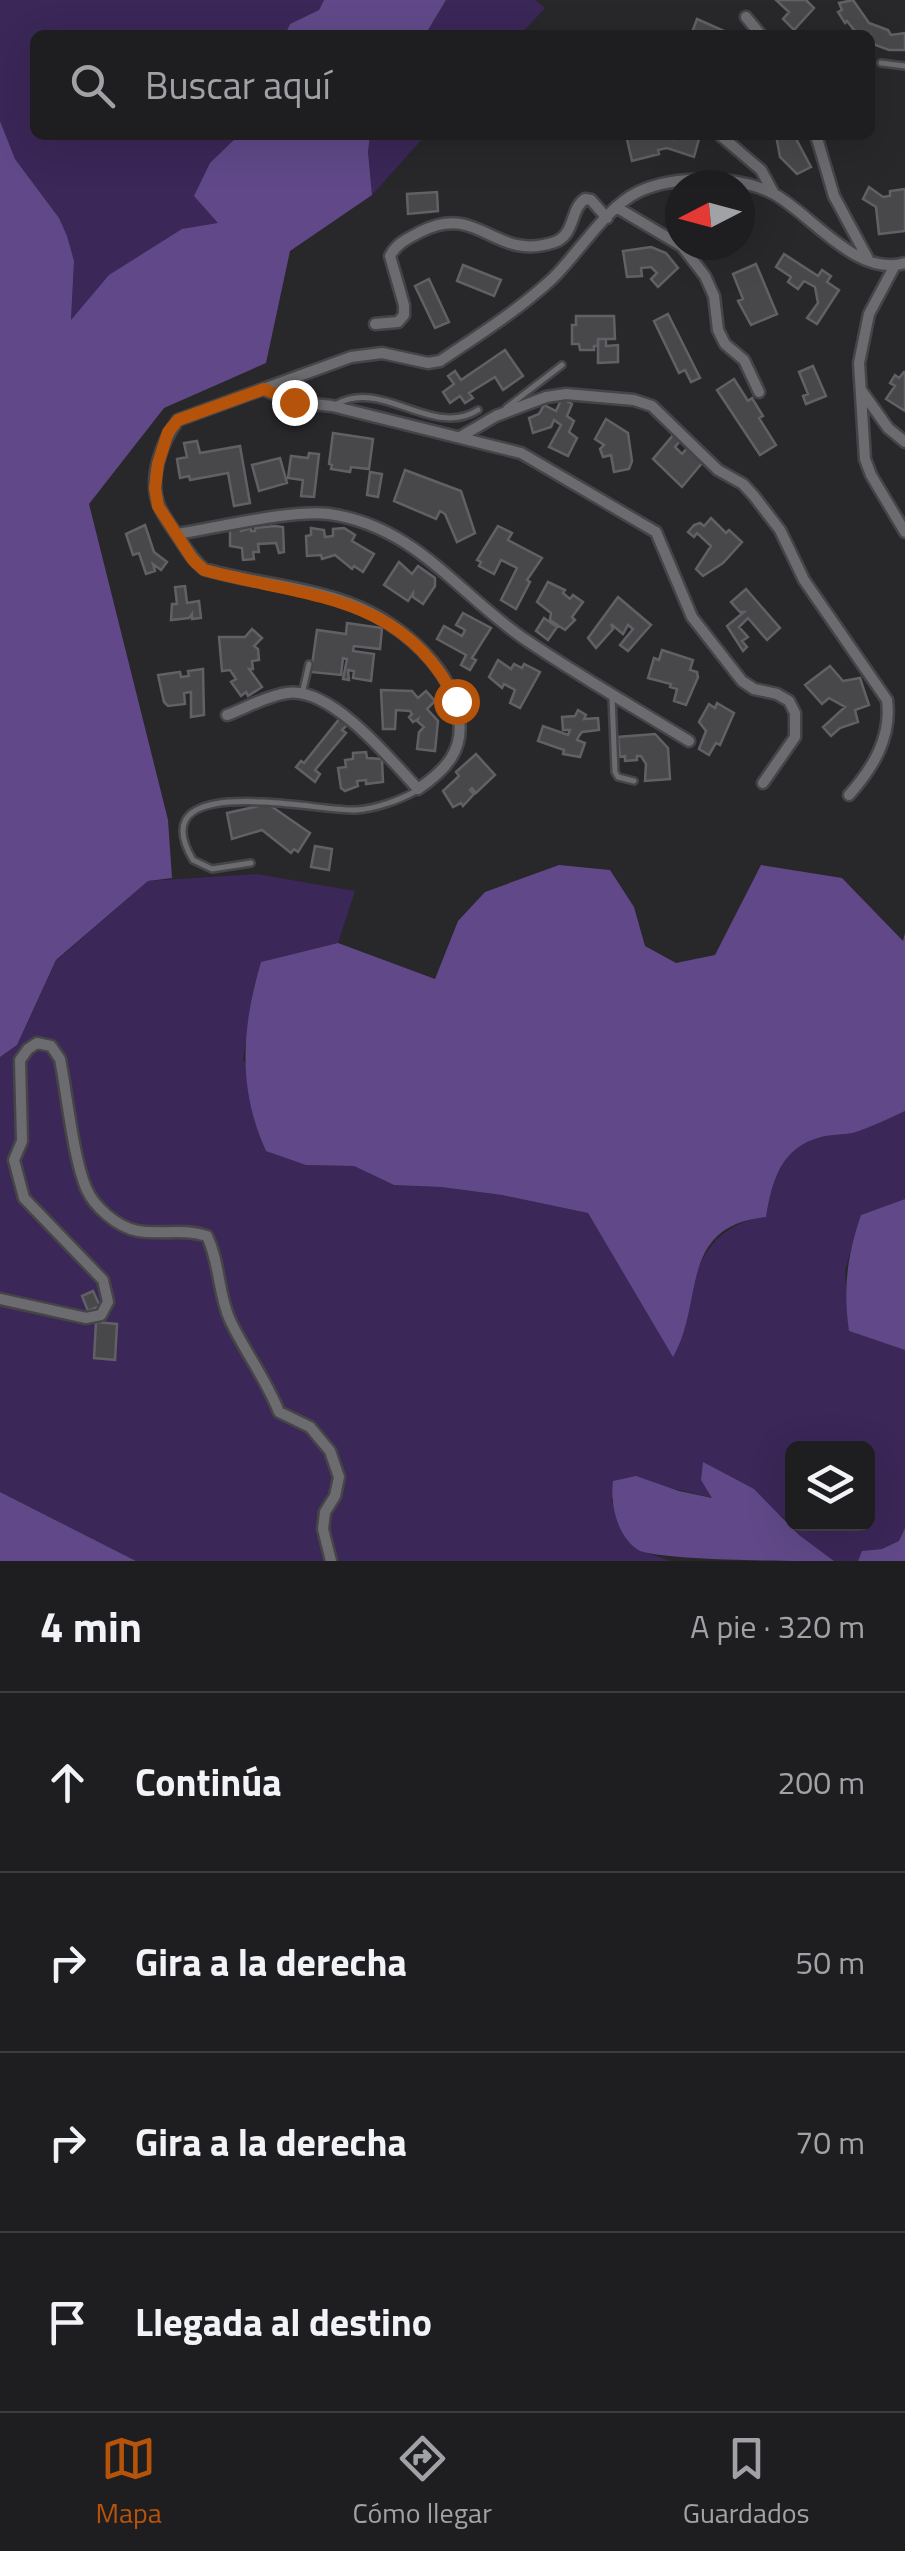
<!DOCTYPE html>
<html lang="es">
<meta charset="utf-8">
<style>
:root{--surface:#1e1d20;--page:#2b2a2d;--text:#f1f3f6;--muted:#a1a2a5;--line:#3c3b3e;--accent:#b45309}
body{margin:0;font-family:"Titillium Web",sans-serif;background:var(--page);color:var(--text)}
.controls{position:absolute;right:30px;bottom:30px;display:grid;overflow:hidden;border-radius:15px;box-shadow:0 10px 40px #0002}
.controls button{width:90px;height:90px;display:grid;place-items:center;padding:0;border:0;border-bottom:2px solid var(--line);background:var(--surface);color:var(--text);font:50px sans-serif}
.compass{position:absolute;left:665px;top:170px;width:90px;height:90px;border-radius:50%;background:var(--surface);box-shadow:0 10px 40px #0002;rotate:264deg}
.stop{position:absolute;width:30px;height:30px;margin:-22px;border:8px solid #b45309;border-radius:50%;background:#fff}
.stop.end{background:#b45309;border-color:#fff;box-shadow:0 2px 10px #0008}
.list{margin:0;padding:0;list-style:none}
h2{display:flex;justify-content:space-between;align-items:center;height:130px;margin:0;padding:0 40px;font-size:42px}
h2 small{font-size:32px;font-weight:400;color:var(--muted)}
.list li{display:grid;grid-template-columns:65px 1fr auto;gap:30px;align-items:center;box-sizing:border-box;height:180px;padding:0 40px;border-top:2px solid var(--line)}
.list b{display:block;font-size:38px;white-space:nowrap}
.list em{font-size:32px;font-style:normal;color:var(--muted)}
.icon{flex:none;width:55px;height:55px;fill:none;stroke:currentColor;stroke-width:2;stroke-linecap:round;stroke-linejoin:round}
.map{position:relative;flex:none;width:905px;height:1561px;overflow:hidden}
.search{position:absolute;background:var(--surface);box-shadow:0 10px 40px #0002;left:30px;right:30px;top:30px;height:110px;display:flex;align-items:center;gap:25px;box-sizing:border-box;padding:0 35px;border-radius:15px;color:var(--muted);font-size:38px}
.sheet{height:850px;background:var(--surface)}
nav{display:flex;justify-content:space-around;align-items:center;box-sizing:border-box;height:140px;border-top:2px solid var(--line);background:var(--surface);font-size:28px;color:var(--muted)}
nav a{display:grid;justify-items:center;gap:5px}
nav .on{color:var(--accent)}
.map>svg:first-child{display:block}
</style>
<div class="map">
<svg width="905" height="1561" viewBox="0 0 905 1561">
<rect width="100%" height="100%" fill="#28272a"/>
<path fill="#3b2758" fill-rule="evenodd" d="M 0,0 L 324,0 L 319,10 L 290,24 L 285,35 L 35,35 L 35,135 L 239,135 L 219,223 L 71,321 L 74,261 L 59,218 L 15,159 L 0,121 Z
M 446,0 L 535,0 L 545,8 L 520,35 L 425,35 Z
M 370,135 L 426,135 L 372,195 L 368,152 Z
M 257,874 L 355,891 L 338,943 L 261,962 L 254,987 L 243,1059 L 306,1165 L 354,1166 L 394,1185 L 441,1187 L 502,1195 L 588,1213 L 673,1356 C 689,1297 694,1225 766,1217 C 772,1181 781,1147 821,1136 C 831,1134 843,1135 853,1133 C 871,1127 888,1118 905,1111 L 905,1199 L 861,1215 L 845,1270 L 849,1331 L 905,1350 L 905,1528 L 899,1541 L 882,1549 L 862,1551 L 858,1561 L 834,1561 L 799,1535 L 783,1517 L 704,1463 L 701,1480 L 713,1498 L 658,1485 L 611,1498 L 619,1525 L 638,1550 L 671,1561 L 136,1561 L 0,1492 L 0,1057 L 17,1045 L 56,961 L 148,881 ZM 792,1448 L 868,1448 L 868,1524 L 792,1524 Z"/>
<path fill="#614989" d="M 324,0 L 446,0 L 425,35 L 285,35 L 290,24 L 319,10 Z
M 0,121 L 15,159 L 59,218 L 67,236 L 74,261 L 71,320 L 109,275 L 182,229 L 218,223 L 194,196 L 210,163 L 239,135 L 370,135 L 368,152 L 372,195 L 290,251 L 266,363 L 164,408 L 89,504 L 168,820 L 172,878 L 148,881 L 56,960 L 17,1045 L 0,1057 Z
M 559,865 L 610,870 L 634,907 L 645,946 L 676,963 L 715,955 L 761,865 L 842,878 L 903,941 L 905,933 L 905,1111 C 888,1119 871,1127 853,1133 C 843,1135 831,1134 821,1137 C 781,1147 772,1181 766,1217 C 677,1226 705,1302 673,1357 L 588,1213 L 502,1195 L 441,1187 L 394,1185 L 354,1166 L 306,1165 L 266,1151 C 237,1087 242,1027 261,962 L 338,943 L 435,979 L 458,921 L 485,892 Z
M 905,1199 L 905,1350 L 849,1331 C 843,1289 847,1256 861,1215 Z
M 703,1462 L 754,1489 L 799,1535 L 834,1561 C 791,1561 672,1561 640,1551 C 617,1538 610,1504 613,1481 L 636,1476 L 679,1491 L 712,1498 L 701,1480 Z
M 0,1492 L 136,1561 L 0,1561 Z
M 905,1528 L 905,1561 L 858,1561 L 862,1551 L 882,1549 L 899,1541 Z"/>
<path fill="#48474a" stroke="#616064" stroke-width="2.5" d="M 776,0 L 806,0 L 814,8 L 794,30 L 783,19 L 789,12 Z
M 853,0 L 869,23 L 888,30 L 891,35 L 905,33 L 905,50 L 889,50 L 870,43 L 870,35 L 858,35 L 847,21 L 845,23 L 838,12 L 842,10 L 839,3 Z
M 697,19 L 733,35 L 691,35 Z
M 626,135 L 669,135 L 674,139 L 675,135 L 683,135 L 699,139 L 694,157 L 667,148 L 658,150 L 659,154 L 632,161 Z
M 776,135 L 794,135 L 811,167 L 797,174 L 780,157 Z
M 869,187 L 883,197 L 890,196 L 890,191 L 905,189 L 905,231 L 879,234 L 876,207 L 863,199 Z
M 437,192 L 438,211 L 408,214 L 407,194 Z
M 651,247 L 666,253 L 678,268 L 658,287 L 651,279 L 657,273 L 651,267 L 641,268 L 642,276 L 627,277 L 623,251 Z
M 784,254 L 818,276 L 822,270 L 831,276 L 827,282 L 839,290 L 817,324 L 807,318 L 818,303 L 815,287 L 804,281 L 798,289 L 788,282 L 791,277 L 776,267 Z
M 756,264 L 777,314 L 751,325 L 738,301 L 743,299 L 733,274 Z
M 463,265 L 501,280 L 494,296 L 457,281 Z
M 429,279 L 449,322 L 435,328 L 415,286 Z
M 668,314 L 700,378 L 691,382 L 685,370 L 679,373 L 654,321 Z
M 576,316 L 614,316 L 615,339 L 598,339 L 598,346 L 594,346 L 594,350 L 580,350 L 579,344 L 572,344 L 572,325 L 576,325 Z
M 598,339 L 606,339 L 606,346 L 618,345 L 618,362 L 598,363 Z
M 505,350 L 523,376 L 503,390 L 495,377 L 469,393 L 473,398 L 465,403 L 460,396 L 450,403 L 443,392 L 454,384 L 448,376 L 455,371 L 461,380 Z
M 813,366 L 826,396 L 806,404 L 803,396 L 808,394 L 799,372 Z
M 904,372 L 905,372 L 905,411 L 886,399 L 895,386 L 890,383 L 895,375 L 899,378 Z
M 734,379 L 748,401 L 752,398 L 763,416 L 759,418 L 776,445 L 760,455 L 717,390 Z
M 562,398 L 572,404 L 567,416 L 574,421 L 569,432 L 577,438 L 568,456 L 549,447 L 561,425 L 554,420 L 551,427 L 533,433 L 529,418 L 539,414 L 544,405 L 556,411 Z
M 606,419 L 628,433 L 632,461 L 629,469 L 614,472 L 611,455 L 603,457 L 600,449 L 604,445 L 595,439 Z
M 333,433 L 373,439 L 369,469 L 351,467 L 350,472 L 331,469 L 332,465 L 329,464 Z
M 674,434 L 681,440 L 675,447 L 682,454 L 687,448 L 703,462 L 682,487 L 653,459 Z
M 197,441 L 200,453 L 240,446 L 250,503 L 234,506 L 228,473 L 190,480 L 189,476 L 180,478 L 177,459 L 187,457 L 184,443 Z
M 309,453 L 319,454 L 314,497 L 301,496 L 303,480 L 288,478 L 291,456 L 308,458 Z
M 280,458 L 287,483 L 259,491 L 252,465 Z
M 405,470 L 461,491 L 475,533 L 457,542 L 445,514 L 440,511 L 436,519 L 394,501 Z
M 370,472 L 382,474 L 378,497 L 367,495 Z
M 711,518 L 726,533 L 729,530 L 742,542 L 723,563 L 703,576 L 696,569 L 711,546 L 697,533 L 694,537 L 688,532 L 694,525 L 700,523 L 704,526 Z
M 145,525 L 154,552 L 167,562 L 161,570 L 153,564 L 155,571 L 146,574 L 139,553 L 133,555 L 126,534 Z
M 275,526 L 283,527 L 284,552 L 279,553 L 276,543 L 258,544 L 259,552 L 253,552 L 254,559 L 243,560 L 242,548 L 230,546 L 230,528 L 241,528 L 241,531 L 251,528 L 251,531 L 255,531 L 255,528 Z
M 498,526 L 512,533 L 508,540 L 542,558 L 527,580 L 530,582 L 516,609 L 501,600 L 517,568 L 501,560 L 494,574 L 479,566 L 481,562 L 477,560 Z
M 311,528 L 324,530 L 325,537 L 333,536 L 333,529 L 344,528 L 355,535 L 352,541 L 374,554 L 363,572 L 354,566 L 352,569 L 335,555 L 322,559 L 321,555 L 307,556 L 306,536 L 311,535 Z
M 399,562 L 412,574 L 418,566 L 435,578 L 435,586 L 423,604 L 413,597 L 413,593 L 408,601 L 384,585 Z
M 548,582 L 565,590 L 563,593 L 570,599 L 573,595 L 583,602 L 572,617 L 575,620 L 565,630 L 550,620 L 551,613 L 537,602 Z
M 185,586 L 187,603 L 199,601 L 201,618 L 192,619 L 192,614 L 189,618 L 171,620 L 172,604 L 177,604 L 175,587 Z
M 746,589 L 780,628 L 767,640 L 748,618 L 739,627 L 748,637 L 742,641 L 747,647 L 743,651 L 727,626 L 744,612 L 740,612 L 731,602 Z
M 618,597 L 651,625 L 628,651 L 620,645 L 633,629 L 628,625 L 623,634 L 611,624 L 613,629 L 596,648 L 588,638 Z
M 463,613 L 491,628 L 472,658 L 476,660 L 470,670 L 461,665 L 466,655 L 437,639 L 444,626 L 462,636 L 465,630 L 456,625 Z
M 544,618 L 557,627 L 548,640 L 536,631 Z
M 347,623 L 382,628 L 380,649 L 354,646 L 353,651 L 374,654 L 371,681 L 353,678 L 354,671 L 348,670 L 349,680 L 343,679 L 347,659 L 343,658 L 341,675 L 311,672 L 317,630 L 346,634 Z
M 252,629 L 262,638 L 254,646 L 258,649 L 259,660 L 252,661 L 253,669 L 249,669 L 262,687 L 248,696 L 246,692 L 241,696 L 231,682 L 236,679 L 230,670 L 222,671 L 219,637 L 245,637 Z
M 662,650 L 693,660 L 690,670 L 697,672 L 698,677 L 686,705 L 674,701 L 677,689 L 670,687 L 671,684 L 648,678 L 654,658 L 659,660 Z
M 498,660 L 511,669 L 514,664 L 522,668 L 524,664 L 540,672 L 520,708 L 510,703 L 515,690 L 504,684 L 502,688 L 489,677 Z
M 830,666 L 843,681 L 860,678 L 869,705 L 855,710 L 858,722 L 840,728 L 831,736 L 823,727 L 845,707 L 829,698 L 822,704 L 805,685 Z
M 203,669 L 204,715 L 191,717 L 191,692 L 184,693 L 185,704 L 168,706 L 164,702 L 158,675 L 180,672 L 181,677 L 189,676 L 188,671 Z
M 381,690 L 412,691 L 418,698 L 426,691 L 435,701 L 427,709 L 438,721 L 435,751 L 417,749 L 419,732 L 424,727 L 417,721 L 418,719 L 413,722 L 409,717 L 412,714 L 410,711 L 396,710 L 395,729 L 383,729 Z
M 717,703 L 734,713 L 720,745 L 716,743 L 709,755 L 699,749 L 706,731 L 699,722 L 709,704 L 715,708 Z
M 578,710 L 586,715 L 584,719 L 598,718 L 599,730 L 582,732 L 579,736 L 577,740 L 585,743 L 580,757 L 563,754 L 564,750 L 538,741 L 543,726 L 568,735 L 570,730 L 563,730 L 562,717 L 575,716 Z
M 340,718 L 348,724 L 342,730 L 346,733 L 315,770 L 320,774 L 315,782 L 296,767 L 301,761 L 304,763 Z
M 655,734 L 668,748 L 670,779 L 645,781 L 646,764 L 641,756 L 637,756 L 637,760 L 625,761 L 625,756 L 620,757 L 618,737 Z
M 366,752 L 367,758 L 382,759 L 383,782 L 366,784 L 366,780 L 357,781 L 358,786 L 345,791 L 341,788 L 338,768 L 346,767 L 345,760 L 353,759 L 353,753 Z
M 476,754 L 495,775 L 476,793 L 472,788 L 470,790 L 474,794 L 463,806 L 461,803 L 453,807 L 443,791 L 459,776 L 456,772 Z
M 268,804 L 310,833 L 298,852 L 294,849 L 291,853 L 262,830 L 232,839 L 227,813 Z
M 315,846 L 332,849 L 329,870 L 311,867 Z
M 93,1291 L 100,1306 L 88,1311 L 82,1296 Z
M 96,1322 L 117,1324 L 115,1360 L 94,1358 Z"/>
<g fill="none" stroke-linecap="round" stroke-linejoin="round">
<defs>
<path id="service" d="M 881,63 L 905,66
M 335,405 C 382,377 432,439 478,410
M 506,408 L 562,365
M 302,694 L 309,664
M 612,697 L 615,772 L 618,777 L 634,781
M 251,863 L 212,869 L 193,860 C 139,769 318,812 356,810 C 375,809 400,800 416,791"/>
<path id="minor" d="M 746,17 L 761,35
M 720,135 L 761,170 L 774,194
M 816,135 L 834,196 L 868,259
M 616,207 L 680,245
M 681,245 L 705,276 L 714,296 L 718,330 L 725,344 L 744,360 L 759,392
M 894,267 L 869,314 L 859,363 L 865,459 L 871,475 L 905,532
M 375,324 L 398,322 L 404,315 L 404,305 L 390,256 C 397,243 407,239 420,232 C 480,201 493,263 555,242 C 575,235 570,209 585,199 L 591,200 L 607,218
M 265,390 L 294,402 L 332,406 L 521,453 L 656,532 L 692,617 L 742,681 L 754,689 L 777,694 L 789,701 L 795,713 L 795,737 L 763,783
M 861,390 L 888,428 L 905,442
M 460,437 L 496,416 L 546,397 L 566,394 L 634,400 L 652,406 L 718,470 L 743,484 L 754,496 L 780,530 L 804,580 L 887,700 C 892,737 873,768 849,795
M 177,534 C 217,528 293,509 329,514 C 416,526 459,595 526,640 C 579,676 635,708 689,741
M 227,715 C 246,708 266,696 287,693 C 331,686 391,760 418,789 C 446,770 466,749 458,713 C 448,660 390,616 340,600 C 296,585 248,582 204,569 C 193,560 187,550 179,538 C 172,527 162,515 158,503 C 149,477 162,441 178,420 L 351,357 L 382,353 L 428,363 L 440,361 C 479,335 517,311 552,279 C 579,253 605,208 638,192 C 674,175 739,175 774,194 C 811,214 857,278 905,263
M 0,1299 L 86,1318 L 101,1315 L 108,1302 L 103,1280 L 24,1198 L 14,1160 L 22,1141 L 20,1060 L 28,1049 L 37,1043 L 51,1046 L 60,1059 C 67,1094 73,1157 86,1188 C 94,1207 117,1227 138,1231 C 161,1235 184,1228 207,1236 C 220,1263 218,1294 230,1320 C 245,1352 266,1379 279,1412 L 310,1427 L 330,1451 L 339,1477 L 335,1496 L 325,1512 L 323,1529 L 331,1561"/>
</defs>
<use href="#service" stroke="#454547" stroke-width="10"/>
<use href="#minor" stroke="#454547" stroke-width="15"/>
<use href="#service" stroke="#6c6b6f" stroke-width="5"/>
<use href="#minor" stroke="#6c6b6f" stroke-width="10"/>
</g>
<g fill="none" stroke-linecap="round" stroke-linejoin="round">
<path stroke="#b45309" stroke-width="12" d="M 294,402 L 264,389 L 178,420 L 168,432 L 158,464 L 155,488 L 158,506 L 193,560 L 204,570 C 302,597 405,593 456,701"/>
</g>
</svg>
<div class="controls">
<button><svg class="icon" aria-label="layers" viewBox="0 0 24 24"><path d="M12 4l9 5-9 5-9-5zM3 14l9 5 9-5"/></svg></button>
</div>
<svg class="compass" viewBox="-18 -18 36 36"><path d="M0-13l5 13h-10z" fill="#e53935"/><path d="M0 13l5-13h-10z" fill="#a1a2a5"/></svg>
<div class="stop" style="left:456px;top:701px"></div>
<div class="stop end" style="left:294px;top:402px"></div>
<div class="search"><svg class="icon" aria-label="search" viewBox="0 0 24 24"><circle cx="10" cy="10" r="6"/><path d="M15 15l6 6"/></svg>Buscar aquí</div>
</div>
<section class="sheet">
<h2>4 min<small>A pie · 320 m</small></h2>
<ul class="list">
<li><svg class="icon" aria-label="ahead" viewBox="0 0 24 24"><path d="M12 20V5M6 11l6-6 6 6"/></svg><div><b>Continúa</b></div><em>200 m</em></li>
<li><svg class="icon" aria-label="right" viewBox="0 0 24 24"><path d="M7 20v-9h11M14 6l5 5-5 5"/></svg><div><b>Gira a la derecha</b></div><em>50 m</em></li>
<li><svg class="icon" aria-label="right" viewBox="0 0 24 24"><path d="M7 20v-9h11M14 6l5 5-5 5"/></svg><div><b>Gira a la derecha</b></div><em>70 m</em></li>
<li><svg class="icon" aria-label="arrive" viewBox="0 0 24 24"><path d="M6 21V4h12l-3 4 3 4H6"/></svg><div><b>Llegada al destino</b></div></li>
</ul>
</section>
<nav>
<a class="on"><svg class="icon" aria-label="map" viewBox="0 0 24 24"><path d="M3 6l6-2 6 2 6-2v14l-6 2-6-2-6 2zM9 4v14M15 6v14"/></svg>Mapa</a>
<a><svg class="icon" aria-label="directions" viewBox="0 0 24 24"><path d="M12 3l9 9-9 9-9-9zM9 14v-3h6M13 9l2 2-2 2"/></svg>Cómo llegar</a>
<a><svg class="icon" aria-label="saved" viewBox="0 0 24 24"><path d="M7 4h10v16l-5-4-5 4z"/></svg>Guardados</a>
</nav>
